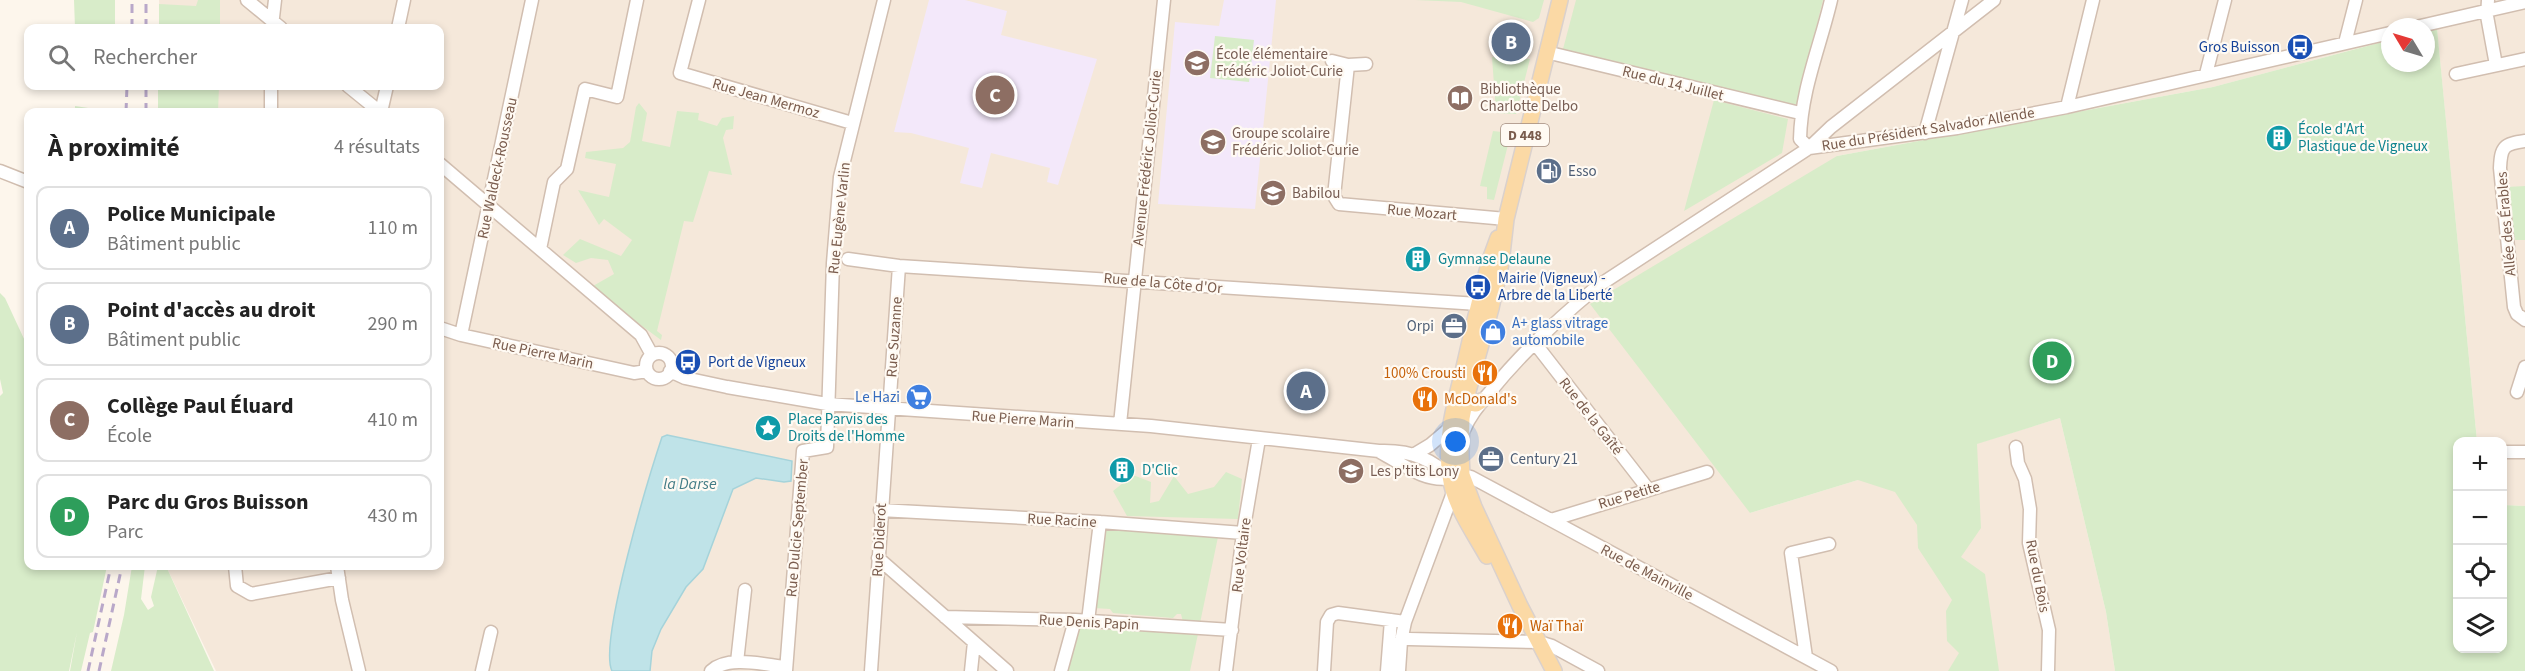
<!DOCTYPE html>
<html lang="fr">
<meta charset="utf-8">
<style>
:root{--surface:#fff;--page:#f2f2f2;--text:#222;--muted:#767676;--line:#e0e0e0;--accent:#e76f51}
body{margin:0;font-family:"Source Sans 3",sans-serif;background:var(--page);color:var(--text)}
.controls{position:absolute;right:18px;bottom:18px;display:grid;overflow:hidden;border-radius:12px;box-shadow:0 3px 9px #0003}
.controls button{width:54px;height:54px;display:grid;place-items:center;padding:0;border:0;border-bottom:2px solid var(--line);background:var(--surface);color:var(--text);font:30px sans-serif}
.compass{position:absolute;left:2381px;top:18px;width:54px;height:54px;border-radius:50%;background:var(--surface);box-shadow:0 3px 9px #0003;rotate:308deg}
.you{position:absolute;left:1456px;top:442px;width:21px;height:21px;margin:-15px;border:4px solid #fff;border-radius:50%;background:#1a73e8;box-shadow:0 0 0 9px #1a73e833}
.badge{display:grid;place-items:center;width:39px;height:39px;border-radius:50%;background:var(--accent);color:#fff;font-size:20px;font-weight:700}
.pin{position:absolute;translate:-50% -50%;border:3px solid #fff;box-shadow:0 2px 6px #0006}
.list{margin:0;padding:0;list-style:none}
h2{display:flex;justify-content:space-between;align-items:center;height:78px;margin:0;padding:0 24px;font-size:26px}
h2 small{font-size:20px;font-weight:400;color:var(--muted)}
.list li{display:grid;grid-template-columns:39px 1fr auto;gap:18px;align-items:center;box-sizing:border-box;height:84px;margin:0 12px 12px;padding:0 12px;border:2px solid var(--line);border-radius:12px}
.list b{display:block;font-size:22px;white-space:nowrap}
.list p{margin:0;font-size:20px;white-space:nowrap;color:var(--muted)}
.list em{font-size:20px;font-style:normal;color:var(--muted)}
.icon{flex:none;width:33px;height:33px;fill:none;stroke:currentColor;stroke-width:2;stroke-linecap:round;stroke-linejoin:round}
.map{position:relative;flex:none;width:2525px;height:671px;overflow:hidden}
.search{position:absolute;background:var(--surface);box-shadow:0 3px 9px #0003;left:24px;top:24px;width:420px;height:66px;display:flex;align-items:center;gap:15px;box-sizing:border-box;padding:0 21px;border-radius:12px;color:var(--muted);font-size:22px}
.panel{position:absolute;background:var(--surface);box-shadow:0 3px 9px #0003;left:24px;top:108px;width:420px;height:462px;border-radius:12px}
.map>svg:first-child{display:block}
</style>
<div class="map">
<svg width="2525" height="671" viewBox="0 0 2525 671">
<rect width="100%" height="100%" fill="#fdf6ec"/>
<path fill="#f5e8da" d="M 159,0 L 2525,0 L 2525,506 L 2503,505 L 2502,442 L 2477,441 L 2437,29 L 2426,31 L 2426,27 L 2390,27 L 2390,40 L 2213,87 L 1837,156 L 1750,513 L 2060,418 L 2106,612 L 2115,671 L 216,671 L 166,566 L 440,566 L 440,112 L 165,112 L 164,86 L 440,86 L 440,28 L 160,28 Z"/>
<path fill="#f3e8fa" d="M 929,0 L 965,0 L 1007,11 L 1001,35 L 1097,59 L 1058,185 L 1047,182 L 1050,168 L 991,153 L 982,188 L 960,183 L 969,148 L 911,133 L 894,132 Z
M 1224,0 L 1276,0 L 1255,209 L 1158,204 L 1175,22 L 1219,26 Z"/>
<path fill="#d8ecc9" d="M 74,0 L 115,0 L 115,28 L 75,28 Z
M 198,0 L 220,0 L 220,28 L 159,28 L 159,4 L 196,6 Z
M 1415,0 L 1544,0 L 1539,18 L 1533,22 L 1461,2 Z
M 1576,0 L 1823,0 L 1797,105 L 1563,49 Z
M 2437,28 L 2477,441 L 2458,442 L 2458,648 L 2502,648 L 2503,505 L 2525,506 L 2525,671 L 2115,671 L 2106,612 L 2060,418 L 1977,444 L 1981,528 L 1961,557 L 1985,574 L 1999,671 L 1948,671 L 1959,653 L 1947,641 L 1946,611 L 1952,600 L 1918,548 L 1917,525 L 1895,492 L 1858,480 L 1750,513 L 1590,304 L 1837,156 L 2213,87 L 2390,40 L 2390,63 L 2426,63 L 2426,31 Z
M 1215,36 L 1254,40 L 1249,82 L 1210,78 Z
M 1492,57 L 1530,59 L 1516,114 L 1496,113 Z
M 158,86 L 219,86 L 218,112 L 158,112 Z
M 1714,100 L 1788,119 L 1782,153 L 1684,211 Z
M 639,103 L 647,113 L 642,141 L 670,147 L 677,111 L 699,113 L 698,120 L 717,126 L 722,118 L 734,116 L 733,129 L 726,130 L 723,138 L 732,175 L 709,171 L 693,222 L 684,221 L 657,331 L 662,335 L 661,340 L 611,303 L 593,286 L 614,274 L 608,260 L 591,258 L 576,263 L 563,255 L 580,239 L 621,256 L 632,240 L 604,219 L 599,225 L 578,190 L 609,197 L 616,164 L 585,158 L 586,152 L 623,148 L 630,142 L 636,107 Z
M 75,106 L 115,112 L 75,112 Z
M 1493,131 L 1511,133 L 1494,200 L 1487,199 L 1487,187 L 1480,186 Z
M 2525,186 L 2525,240 L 2512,240 L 2507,187 Z
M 0,293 L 5,298 L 25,341 L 28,342 L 28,566 L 107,566 L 93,632 L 90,633 L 81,671 L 70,671 L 77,632 L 69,671 L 0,671 L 0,396 L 3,393 L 0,379 Z
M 1226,472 L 1242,479 L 1238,519 L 1127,516 L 1113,491 L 1133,475 L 1151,482 L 1150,503 L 1159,501 L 1174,476 L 1188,494 L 1214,487 Z
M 1124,529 L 1186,532 L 1191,535 L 1218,537 L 1200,623 L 1183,622 L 1181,614 L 1177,614 L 1173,618 L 1113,613 L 1110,609 L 1093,608 L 1101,530 Z
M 132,566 L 145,566 L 141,599 L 148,610 L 154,606 L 151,597 L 158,566 L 166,566 L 214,671 L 111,671 L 124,615 Z
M 1103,627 L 1135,631 L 1198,634 L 1190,671 L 1067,671 L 1078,628 L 1103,630 Z"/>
<path fill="#bfe3e8" stroke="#a5d3da" stroke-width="1.5" d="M 667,435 L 792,461 L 791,481 L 784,482 L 756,478 L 733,489 L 703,569 L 686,587 L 661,629 L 652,651 L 650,671 L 612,671 C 598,643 650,473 662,437 Z"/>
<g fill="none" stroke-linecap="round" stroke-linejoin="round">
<defs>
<path id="minor" d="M 247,0 L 281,28
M 699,0 L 680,73 L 852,123
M 2488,0 L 2487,16 L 2496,65
M 272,26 L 275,0
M 2416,27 L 2525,2
M 398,28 L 404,0
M 2345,43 L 2356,0
M 1546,52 L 1800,113
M 1332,61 L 1348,65 L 1366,64
M 1348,65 L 1334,196 L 1339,204 L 1506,219
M 2206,74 L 2225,0
M 2456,74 L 2525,59
M 348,86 L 380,112
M 2067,107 L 2093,0
M 271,112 L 271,86
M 381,112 L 387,86
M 1925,133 L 1962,0
M 2525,141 C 2504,144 2501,146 2500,168 L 2514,307 L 2517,314 L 2525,320
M 1809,148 L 1831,127 L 1994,0
M 1809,148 L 1800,139 C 1801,90 1820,47 1831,0
M 440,164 L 641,335 L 652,355
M 0,171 L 28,182
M 540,249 L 554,182 L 567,169 L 585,89 L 617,97 L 637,0
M 848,259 L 899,266 L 1478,304
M 440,328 L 461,335 L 634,373 L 647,371
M 461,335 L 532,0
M 1534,342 L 1648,489
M646 366a13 13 0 1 1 26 0a13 13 0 1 1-26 0Z
M 670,371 L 685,378 L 727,387 L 827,404 L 1151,426 L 1379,451 C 1406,450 1431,456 1450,478
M 2517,392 L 2525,367
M 1120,424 L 1164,0
M 1464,430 C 1470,415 1480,404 1490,392 C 1522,352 1559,318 1598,286 L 1809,148 L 1957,128 L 2067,107 L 2390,33
M 2016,447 L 2018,463 L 2025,479 L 2030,509 L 2029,543 L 2049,630 L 2048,671
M 1380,452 C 1401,463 1425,483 1450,478
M 2502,452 L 2525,452
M 1415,454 L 1430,445 L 1450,428
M 1462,475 L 1471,477 L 1831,671
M 880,510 L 1100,522 L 1243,533
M 1551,520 L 1707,472
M 878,558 L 1007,671
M 235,566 L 237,586 L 251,594 L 339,578
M 337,566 L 342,600 L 359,671
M 945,617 L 1075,620 L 1232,630
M 1088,621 L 1100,522
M 1409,639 L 1539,642 L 1552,646 L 1598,671
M 1806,657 L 1791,553 L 1829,544
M 737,662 L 745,590
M 482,671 L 491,632
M 711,671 C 728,655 765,665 786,667
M 786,671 L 803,451 L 827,447 L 833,263 L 840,177 L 884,0
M 871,671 L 899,266
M 971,671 L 974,642
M 1061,671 L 1075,620
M 1226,671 L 1243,533 L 1259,439
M 1324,671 L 1327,622 L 1331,615 L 1338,613 L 1405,622
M 1387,671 L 1391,620
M 1399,671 L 1401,641 L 1405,622 L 1454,490"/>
<path id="major" d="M 1462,396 L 1465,402 L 1476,404 L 1481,401
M 1487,556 C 1473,531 1454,505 1450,476 C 1444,437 1456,401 1465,363 C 1473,328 1481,294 1490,260 L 1498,238
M 1554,671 L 1520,606 L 1474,507 L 1462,475 L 1461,454 L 1462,418 L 1465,402 L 1491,308 L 1501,263 L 1506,219 L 1560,0"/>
</defs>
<use href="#minor" stroke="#d1beb0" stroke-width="15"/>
<use href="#major" stroke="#dad1cd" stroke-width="18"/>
<use href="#minor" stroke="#fff" stroke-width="12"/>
<use href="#major" stroke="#fbd9a5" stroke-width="15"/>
<path stroke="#b9a8c9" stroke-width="3" stroke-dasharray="9 6" stroke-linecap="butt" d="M 132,28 L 132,0
M 146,28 L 146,0
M 126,112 L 127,86
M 146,112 L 146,86
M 88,671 L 111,566
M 99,671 L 122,566"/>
</g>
<defs>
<symbol id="bus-disc" viewBox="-11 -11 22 22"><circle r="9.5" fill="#1a4fb4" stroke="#fffaf3"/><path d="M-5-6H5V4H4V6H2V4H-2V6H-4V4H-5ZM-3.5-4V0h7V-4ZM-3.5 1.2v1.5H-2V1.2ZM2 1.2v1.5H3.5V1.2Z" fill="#fff"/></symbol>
<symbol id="school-disc" viewBox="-11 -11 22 22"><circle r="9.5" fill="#8d6e63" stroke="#fffaf3"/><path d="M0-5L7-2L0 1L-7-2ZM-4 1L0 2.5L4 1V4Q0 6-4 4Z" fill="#fff"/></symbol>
<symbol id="library-disc" viewBox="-11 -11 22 22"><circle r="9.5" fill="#8d6e63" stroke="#fffaf3"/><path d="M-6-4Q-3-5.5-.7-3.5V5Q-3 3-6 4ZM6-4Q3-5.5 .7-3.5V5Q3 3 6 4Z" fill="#fff"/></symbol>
<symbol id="building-disc" viewBox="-11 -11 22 22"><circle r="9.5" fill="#0f9aa8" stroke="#fffaf3"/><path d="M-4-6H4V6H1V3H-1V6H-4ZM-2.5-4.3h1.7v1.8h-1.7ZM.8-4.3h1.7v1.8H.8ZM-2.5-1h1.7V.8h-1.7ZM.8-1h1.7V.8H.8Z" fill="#fff"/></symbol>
<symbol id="fuel-disc" viewBox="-11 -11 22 22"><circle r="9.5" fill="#5c6f8a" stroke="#fffaf3"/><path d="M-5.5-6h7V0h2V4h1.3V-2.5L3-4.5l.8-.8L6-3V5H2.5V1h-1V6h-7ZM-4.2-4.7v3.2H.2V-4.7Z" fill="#fff"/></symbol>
<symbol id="office-disc" viewBox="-11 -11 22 22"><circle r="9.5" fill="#5c6f8a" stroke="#fffaf3"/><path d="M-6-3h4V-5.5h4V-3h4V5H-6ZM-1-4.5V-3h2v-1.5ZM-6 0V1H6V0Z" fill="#fff"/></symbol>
<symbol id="shop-disc" viewBox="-11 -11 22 22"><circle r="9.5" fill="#3f7fe0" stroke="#fffaf3"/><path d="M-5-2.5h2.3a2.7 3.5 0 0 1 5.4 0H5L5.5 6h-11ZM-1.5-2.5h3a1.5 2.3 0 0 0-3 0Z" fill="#fff"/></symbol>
<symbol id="restaurant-disc" viewBox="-11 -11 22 22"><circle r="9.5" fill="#e8710a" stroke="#fffaf3"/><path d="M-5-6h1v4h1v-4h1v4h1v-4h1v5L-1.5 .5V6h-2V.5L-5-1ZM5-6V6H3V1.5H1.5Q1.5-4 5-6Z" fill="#fff"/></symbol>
<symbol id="supermarket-disc" viewBox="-11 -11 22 22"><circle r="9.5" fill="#3f7fe0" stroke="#fffaf3"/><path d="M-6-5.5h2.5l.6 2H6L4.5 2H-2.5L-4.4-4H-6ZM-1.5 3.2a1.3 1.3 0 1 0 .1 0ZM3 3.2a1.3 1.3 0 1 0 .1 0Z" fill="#fff"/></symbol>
<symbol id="sight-disc" viewBox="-11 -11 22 22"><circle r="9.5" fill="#0f9aa8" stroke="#fffaf3"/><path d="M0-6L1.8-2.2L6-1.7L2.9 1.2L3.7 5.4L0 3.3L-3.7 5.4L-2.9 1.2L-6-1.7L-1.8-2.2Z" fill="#fff"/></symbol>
</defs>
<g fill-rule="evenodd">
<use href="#bus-disc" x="2285" y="32" width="30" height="30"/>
<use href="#school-disc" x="1182" y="48" width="30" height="30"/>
<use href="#library-disc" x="1445" y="83" width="30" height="30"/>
<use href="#building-disc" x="2264" y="123" width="30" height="30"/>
<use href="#school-disc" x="1198" y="127" width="30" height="30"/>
<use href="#fuel-disc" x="1534" y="156" width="30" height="30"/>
<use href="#school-disc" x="1258" y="178" width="30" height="30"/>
<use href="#building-disc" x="1403" y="244" width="30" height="30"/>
<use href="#bus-disc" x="1463" y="272" width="30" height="30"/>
<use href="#office-disc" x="1439" y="311" width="30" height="30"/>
<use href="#shop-disc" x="1478" y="317" width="30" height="30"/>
<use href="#bus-disc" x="673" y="347" width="30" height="30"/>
<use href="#restaurant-disc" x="1470" y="358" width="30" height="30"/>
<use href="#supermarket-disc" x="904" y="382" width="30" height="30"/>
<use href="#restaurant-disc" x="1410" y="384" width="30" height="30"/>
<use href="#sight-disc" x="753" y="413" width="30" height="30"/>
<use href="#office-disc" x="1476" y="444" width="30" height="30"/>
<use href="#building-disc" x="1107" y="455" width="30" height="30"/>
<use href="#school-disc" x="1336" y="456" width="30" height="30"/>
<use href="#restaurant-disc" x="1495" y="611" width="30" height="30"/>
</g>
<g text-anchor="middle" stroke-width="4.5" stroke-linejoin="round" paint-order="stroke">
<rect fill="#fffaf3" stroke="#a28b7f" stroke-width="1.5" x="1501" y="124" width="48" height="22" rx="4.5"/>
<g font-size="14" font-weight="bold" fill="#7a5c4d">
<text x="1525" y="140">D 448</text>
</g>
<g font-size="15" fill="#164399" stroke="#fffaf3" text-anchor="start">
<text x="2280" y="52" text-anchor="end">Gros Buisson</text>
<text x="1498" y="283">Mairie (Vigneux) -<tspan x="1498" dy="17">Arbre de la Liberté</tspan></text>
<text x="708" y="367">Port de Vigneux</text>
</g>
<g font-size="15" fill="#785e54" stroke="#fffaf3" text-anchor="start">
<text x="1216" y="59">École élémentaire<tspan x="1216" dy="17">Frédéric Joliot-Curie</tspan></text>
<text x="1480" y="94">Bibliothèque<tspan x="1480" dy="17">Charlotte Delbo</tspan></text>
<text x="1232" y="138">Groupe scolaire<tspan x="1232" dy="17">Frédéric Joliot-Curie</tspan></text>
<text x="1292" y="198">Babilou</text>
<text x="1370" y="476">Les p'tits Lony</text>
</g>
<g font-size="15" fill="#7a5c4d" stroke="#fffaf3">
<text transform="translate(1673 83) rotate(14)" y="5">Rue du 14 Juillet</text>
<text transform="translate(766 98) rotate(16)" y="5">Rue Jean Mermoz</text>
<text transform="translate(1928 129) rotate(-9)" y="5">Rue du Président Salvador Allende</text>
<text transform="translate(1147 158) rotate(-84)" y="5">Avenue Frédéric Joliot-Curie</text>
<text transform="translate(497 168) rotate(-78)" y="5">Rue Waldeck-Rousseau</text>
<text transform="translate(1422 212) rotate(5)" y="5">Rue Mozart</text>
<text transform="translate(839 218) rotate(-84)" y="5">Rue Eugène Varlin</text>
<text transform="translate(2506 224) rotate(-95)" y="5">Allée des Érables</text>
<text transform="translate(1163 283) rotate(5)" y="5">Rue de la Côte d'Or</text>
<text transform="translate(894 337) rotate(-86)" y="5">Rue Suzanne</text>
<text transform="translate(543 353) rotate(12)" y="5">Rue Pierre Marin</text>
<text transform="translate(1591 416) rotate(52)" y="5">Rue de la Gaîté</text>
<text transform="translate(1023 419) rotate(4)" y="5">Rue Pierre Marin</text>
<text transform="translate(1629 495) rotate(-17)" y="5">Rue Petite</text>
<text transform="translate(1062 520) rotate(3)" y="5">Rue Racine</text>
<text transform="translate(797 528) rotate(-85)" y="5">Rue Dulcie September</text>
<text transform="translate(879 540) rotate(-87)" y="5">Rue Diderot</text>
<text transform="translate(1241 555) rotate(-83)" y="5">Rue Voltaire</text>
<text transform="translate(1647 572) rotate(28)" y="5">Rue de Mainville</text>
<text transform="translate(2038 576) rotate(79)" y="5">Rue du Bois</text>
<text transform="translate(1089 622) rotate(3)" y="5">Rue Denis Papin</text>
</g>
<g font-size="15" fill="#0d838f" stroke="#fffaf3" text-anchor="start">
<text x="2298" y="134">École d'Art<tspan x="2298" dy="17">Plastique de Vigneux</tspan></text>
<text x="1438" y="264">Gymnase Delaune</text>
<text x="788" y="424">Place Parvis des<tspan x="788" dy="17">Droits de l'Homme</tspan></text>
<text x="1142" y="475">D'Clic</text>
</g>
<g font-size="15" fill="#4e5e75" stroke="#fffaf3" text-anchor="start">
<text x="1568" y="176">Esso</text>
<text x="1434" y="331" text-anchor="end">Orpi</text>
<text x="1510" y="464">Century 21</text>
</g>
<g font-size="15" fill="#366cbe" stroke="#fffaf3" text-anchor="start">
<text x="1512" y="328">A+ glass vitrage<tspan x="1512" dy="17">automobile</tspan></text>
<text x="900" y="402" text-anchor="end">Le Hazi</text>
</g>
<g font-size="15" fill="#c56008" stroke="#fffaf3" text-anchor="start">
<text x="1466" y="378" text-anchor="end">100% Crousti</text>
<text x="1444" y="404">McDonald's</text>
<text x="1530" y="631">Waï Thaï</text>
</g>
<g font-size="16" font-style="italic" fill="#437c86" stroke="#fffaf3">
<text x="690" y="489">la Darse</text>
</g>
</g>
</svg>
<div class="controls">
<button>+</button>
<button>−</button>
<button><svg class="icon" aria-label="locate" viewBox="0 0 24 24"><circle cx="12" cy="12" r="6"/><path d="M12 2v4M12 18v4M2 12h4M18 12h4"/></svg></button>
<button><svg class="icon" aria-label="layers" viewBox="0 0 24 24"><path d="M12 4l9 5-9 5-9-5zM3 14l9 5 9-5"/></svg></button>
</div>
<svg class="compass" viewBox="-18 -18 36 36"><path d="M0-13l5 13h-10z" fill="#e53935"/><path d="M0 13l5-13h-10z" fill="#767676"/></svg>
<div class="you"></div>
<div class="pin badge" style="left:1306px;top:391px;background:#5c6f8a">A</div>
<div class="pin badge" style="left:1511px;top:42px;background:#5c6f8a">B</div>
<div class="pin badge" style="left:995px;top:95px;background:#8d6e63">C</div>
<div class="pin badge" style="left:2052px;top:361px;background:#2e9e5b">D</div>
<div class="search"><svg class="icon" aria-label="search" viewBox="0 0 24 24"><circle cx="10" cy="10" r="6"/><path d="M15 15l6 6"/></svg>Rechercher</div>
<section class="panel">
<h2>À proximité<small>4 résultats</small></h2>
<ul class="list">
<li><span class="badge" style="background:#5c6f8a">A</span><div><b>Police Municipale</b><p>Bâtiment public</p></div><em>110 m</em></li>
<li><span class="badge" style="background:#5c6f8a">B</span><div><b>Point d'accès au droit</b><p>Bâtiment public</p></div><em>290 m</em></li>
<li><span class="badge" style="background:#8d6e63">C</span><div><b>Collège Paul Éluard</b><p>École</p></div><em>410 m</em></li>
<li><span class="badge" style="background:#2e9e5b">D</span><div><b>Parc du Gros Buisson</b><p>Parc</p></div><em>430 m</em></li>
</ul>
</section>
</div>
